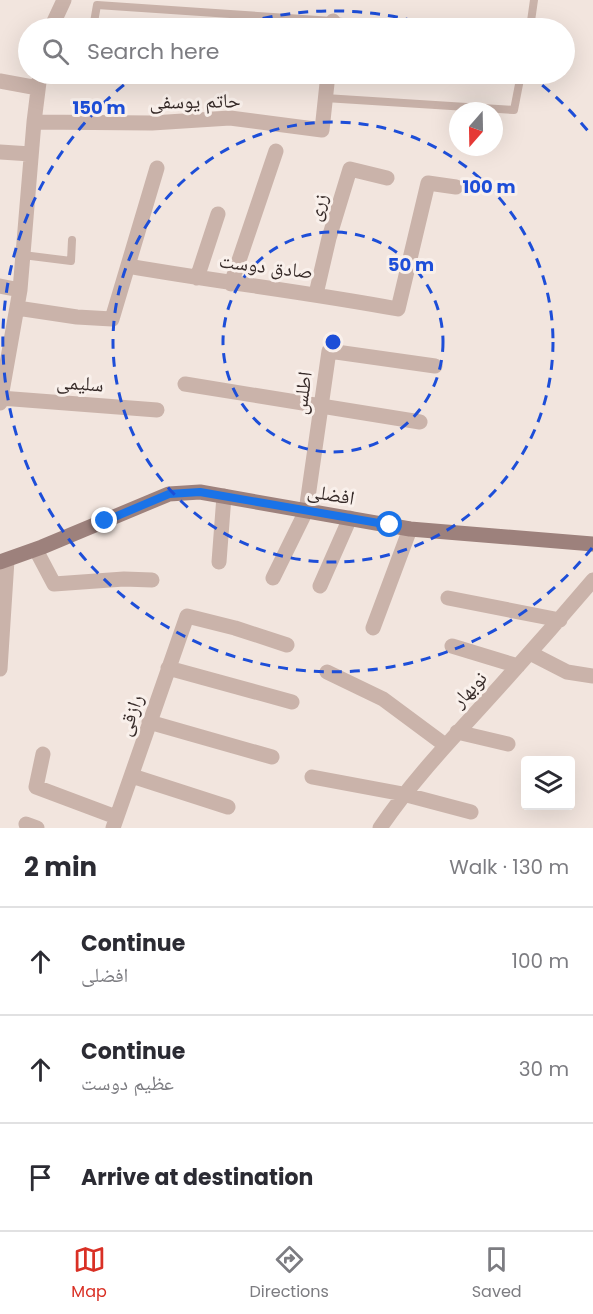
<!DOCTYPE html>
<meta charset="utf-8">
<style>
:root{--surface:#fff;--page:#f2f2f3;--text:#2b2b33;--muted:#7c7c81;--line:#e1e1e2;--accent:#d93025}
body{margin:0;font-family:Poppins,"Noto Naskh Arabic",sans-serif;background:var(--page);color:var(--text)}
.controls{position:absolute;right:18px;bottom:18px;display:grid;overflow:hidden;border-radius:6px;box-shadow:0 6px 24px #0002}
.controls button{width:54px;height:54px;display:grid;place-items:center;padding:0;border:0;border-bottom:2px solid var(--line);background:var(--surface);color:var(--text);font:30px sans-serif}
.compass{position:absolute;left:449px;top:102px;width:54px;height:54px;border-radius:50%;background:var(--surface);box-shadow:0 6px 24px #0002;rotate:200deg}
.stop{position:absolute;width:18px;height:18px;margin:-14px;border:4px solid #1a73e8;border-radius:50%;background:#fff}
.stop.end{background:#1a73e8;border-color:#fff;box-shadow:0 2px 6px #0008}
.list{margin:0;padding:0;list-style:none}
h2{display:flex;justify-content:space-between;align-items:center;height:78px;margin:0;padding:0 24px;font-size:26px}
h2 small{font-size:20px;font-weight:400;color:var(--muted)}
.list li{display:grid;grid-template-columns:39px 1fr auto;gap:18px;align-items:center;box-sizing:border-box;height:108px;padding:0 24px;border-top:2px solid var(--line)}
.list b{display:block;font-size:22px;white-space:nowrap}
.list p{margin:0;font-size:20px;white-space:nowrap;color:var(--muted)}
.list em{font-size:20px;font-style:normal;color:var(--muted)}
.icon{flex:none;width:33px;height:33px;fill:none;stroke:currentColor;stroke-width:2;stroke-linecap:round;stroke-linejoin:round}
.map{position:relative;flex:none;width:593px;height:828px;overflow:hidden}
.search{position:absolute;background:var(--surface);box-shadow:0 6px 24px #0002;left:18px;right:18px;top:18px;height:66px;display:flex;align-items:center;gap:15px;box-sizing:border-box;padding:0 21px;border-radius:33px;color:var(--muted);font-size:22px}
.sheet{height:402px;background:var(--surface)}
nav{display:flex;justify-content:space-around;align-items:center;box-sizing:border-box;height:84px;border-top:2px solid var(--line);background:var(--surface);font-size:16px;color:var(--muted)}
nav a{display:grid;justify-items:center;gap:3px}
nav .on{color:var(--accent)}
.map>svg:first-child{display:block}
</style>
<div class="map">
<svg width="593" height="828" viewBox="0 0 593 828">
<rect width="100%" height="100%" fill="#f2e5de"/>
<g fill="none" stroke-linecap="round" stroke-linejoin="round">
<path stroke="#cab3aa" stroke-width="8" d="M 93,28 L 97,5 L 333,21 L 400,28
M 530,28 L 534,0
M 325,98 L 514,110 L 521,74
M 23,255 L 71,261 L 72,240"/>
<path stroke="#cab3aa" stroke-width="15" d="M 51,28 L 64,0
M 332,28 L 333,21
M 0,81 L 38,88
M 34,122 L 152,123 L 230,118 L 322,130 L 328,74
M 0,152 L 31,154
M 128,266 C 218,282 308,292 398,309 L 428,183 L 456,187
M 197,278 L 218,214
M 231,284 L 276,151
M 0,286 L 20,290
M 316,294 L 329,238 L 350,169 L 387,178
M 17,308 L 77,317 L 112,319 L 157,168
M 185,384 L 420,422
M 0,398 L 157,410
M 0,403 L 20,290 L 34,122 L 40,74
M 36,550 L 54,584 L 124,579 L 152,580
M 219,562 L 224,496
M 273,578 L 306,511 L 329,351 L 435,366
M 320,586 L 350,518
M 448,598 L 560,620
M 373,628 L 410,529
M 452,646 L 518,666
M 530,653 L 567,672 L 593,676
M 168,668 L 292,702
M 0,669 L 7,560
M 327,672 L 383,699 L 445,745
M 149,722 L 272,757
M 457,732 L 508,744
M 43,754 L 36,787 L 116,817
M 132,776 L 228,807
M 312,777 L 403,794 L 471,812
M 26,824 L 37,828
M 113,828 L 187,616 L 235,628 L 287,645
M 380,828 C 417,773 464,727 508,677 C 537,645 565,613 593,580"/>
<path stroke="#9d817c" stroke-width="15" d="M 0,562 L 42,547 L 169,494 L 200,492 L 410,529 L 593,544"/>
</g>
<g fill="none" stroke-linecap="round" stroke-linejoin="round">
<path stroke="#1a73e8" stroke-width="8" d="M 105,521 L 169,494 L 200,492 L 390,525"/>
</g>
<g fill="none" stroke="#1d4ed8" stroke-width="3" stroke-dasharray="10 8">
<circle cx="333" cy="342" r="110"/>
<circle cx="333" cy="342" r="220"/>
<path d="M592 548A331 331 0 1 1 138 74M228 28A331 331 0 0 1 438 28M528 74A331 331 0 0 1 592 136"/>
</g>
<g text-anchor="middle" stroke-width="6" stroke-linejoin="round" paint-order="stroke">
<g font-size="20" fill="#372b29" stroke="#f9f0eb">
<text transform="translate(195 101) rotate(-1)" y="7">حاتم یوسفی</text>
<text transform="translate(317 207) rotate(-73)" y="7">زری</text>
<text transform="translate(266 266) rotate(7)" y="7">صادق دوست</text>
<text transform="translate(80 383) rotate(4)" y="7">سلیمی</text>
<text transform="translate(302 393) rotate(-82)" y="7">اطلس</text>
<text transform="translate(331 494) rotate(10)" y="7">افضلی</text>
<text transform="translate(469 689) rotate(-47)" y="7">نوبهار</text>
<text transform="translate(130 715) rotate(-71)" y="7">رازقی</text>
</g>
</g>
<circle cx="333" cy="342" r="9" fill="#1d4ed8" stroke="#f9f0eb" stroke-width="3"/>
<g font-size="18" text-anchor="middle" font-weight="bold" fill="#1d4ed8" stroke="#f9f0eb" stroke-width="6" stroke-linejoin="round" paint-order="stroke">
<text x="99" y="114">150 m</text>
<text x="489" y="193">100 m</text>
<text x="411" y="271">50 m</text>
</g>
</svg>
<div class="controls">
<button><svg class="icon" aria-label="layers" viewBox="0 0 24 24"><path d="M12 4l9 5-9 5-9-5zM3 14l9 5 9-5"/></svg></button>
</div>
<svg class="compass" viewBox="-18 -18 36 36"><path d="M0-13l5 13h-10z" fill="#e53935"/><path d="M0 13l5-13h-10z" fill="#7c7c81"/></svg>
<div class="stop" style="left:390px;top:525px"></div>
<div class="stop end" style="left:105px;top:521px"></div>
<div class="search"><svg class="icon" aria-label="search" viewBox="0 0 24 24"><circle cx="10" cy="10" r="6"/><path d="M15 15l6 6"/></svg>Search here</div>
</div>
<section class="sheet">
<h2>2 min<small>Walk · 130 m</small></h2>
<ul class="list">
<li><svg class="icon" aria-label="ahead" viewBox="0 0 24 24"><path d="M12 20V5M6 11l6-6 6 6"/></svg><div><b>Continue</b><p>افضلی</p></div><em>100 m</em></li>
<li><svg class="icon" aria-label="ahead" viewBox="0 0 24 24"><path d="M12 20V5M6 11l6-6 6 6"/></svg><div><b>Continue</b><p>عظیم دوست</p></div><em>30 m</em></li>
<li><svg class="icon" aria-label="arrive" viewBox="0 0 24 24"><path d="M6 21V4h12l-3 4 3 4H6"/></svg><div><b>Arrive at destination</b></div></li>
</ul>
</section>
<nav>
<a class="on"><svg class="icon" aria-label="map" viewBox="0 0 24 24"><path d="M3 6l6-2 6 2 6-2v14l-6 2-6-2-6 2zM9 4v14M15 6v14"/></svg>Map</a>
<a><svg class="icon" aria-label="directions" viewBox="0 0 24 24"><path d="M12 3l9 9-9 9-9-9zM9 14v-3h6M13 9l2 2-2 2"/></svg>Directions</a>
<a><svg class="icon" aria-label="saved" viewBox="0 0 24 24"><path d="M7 4h10v16l-5-4-5 4z"/></svg>Saved</a>
</nav>
